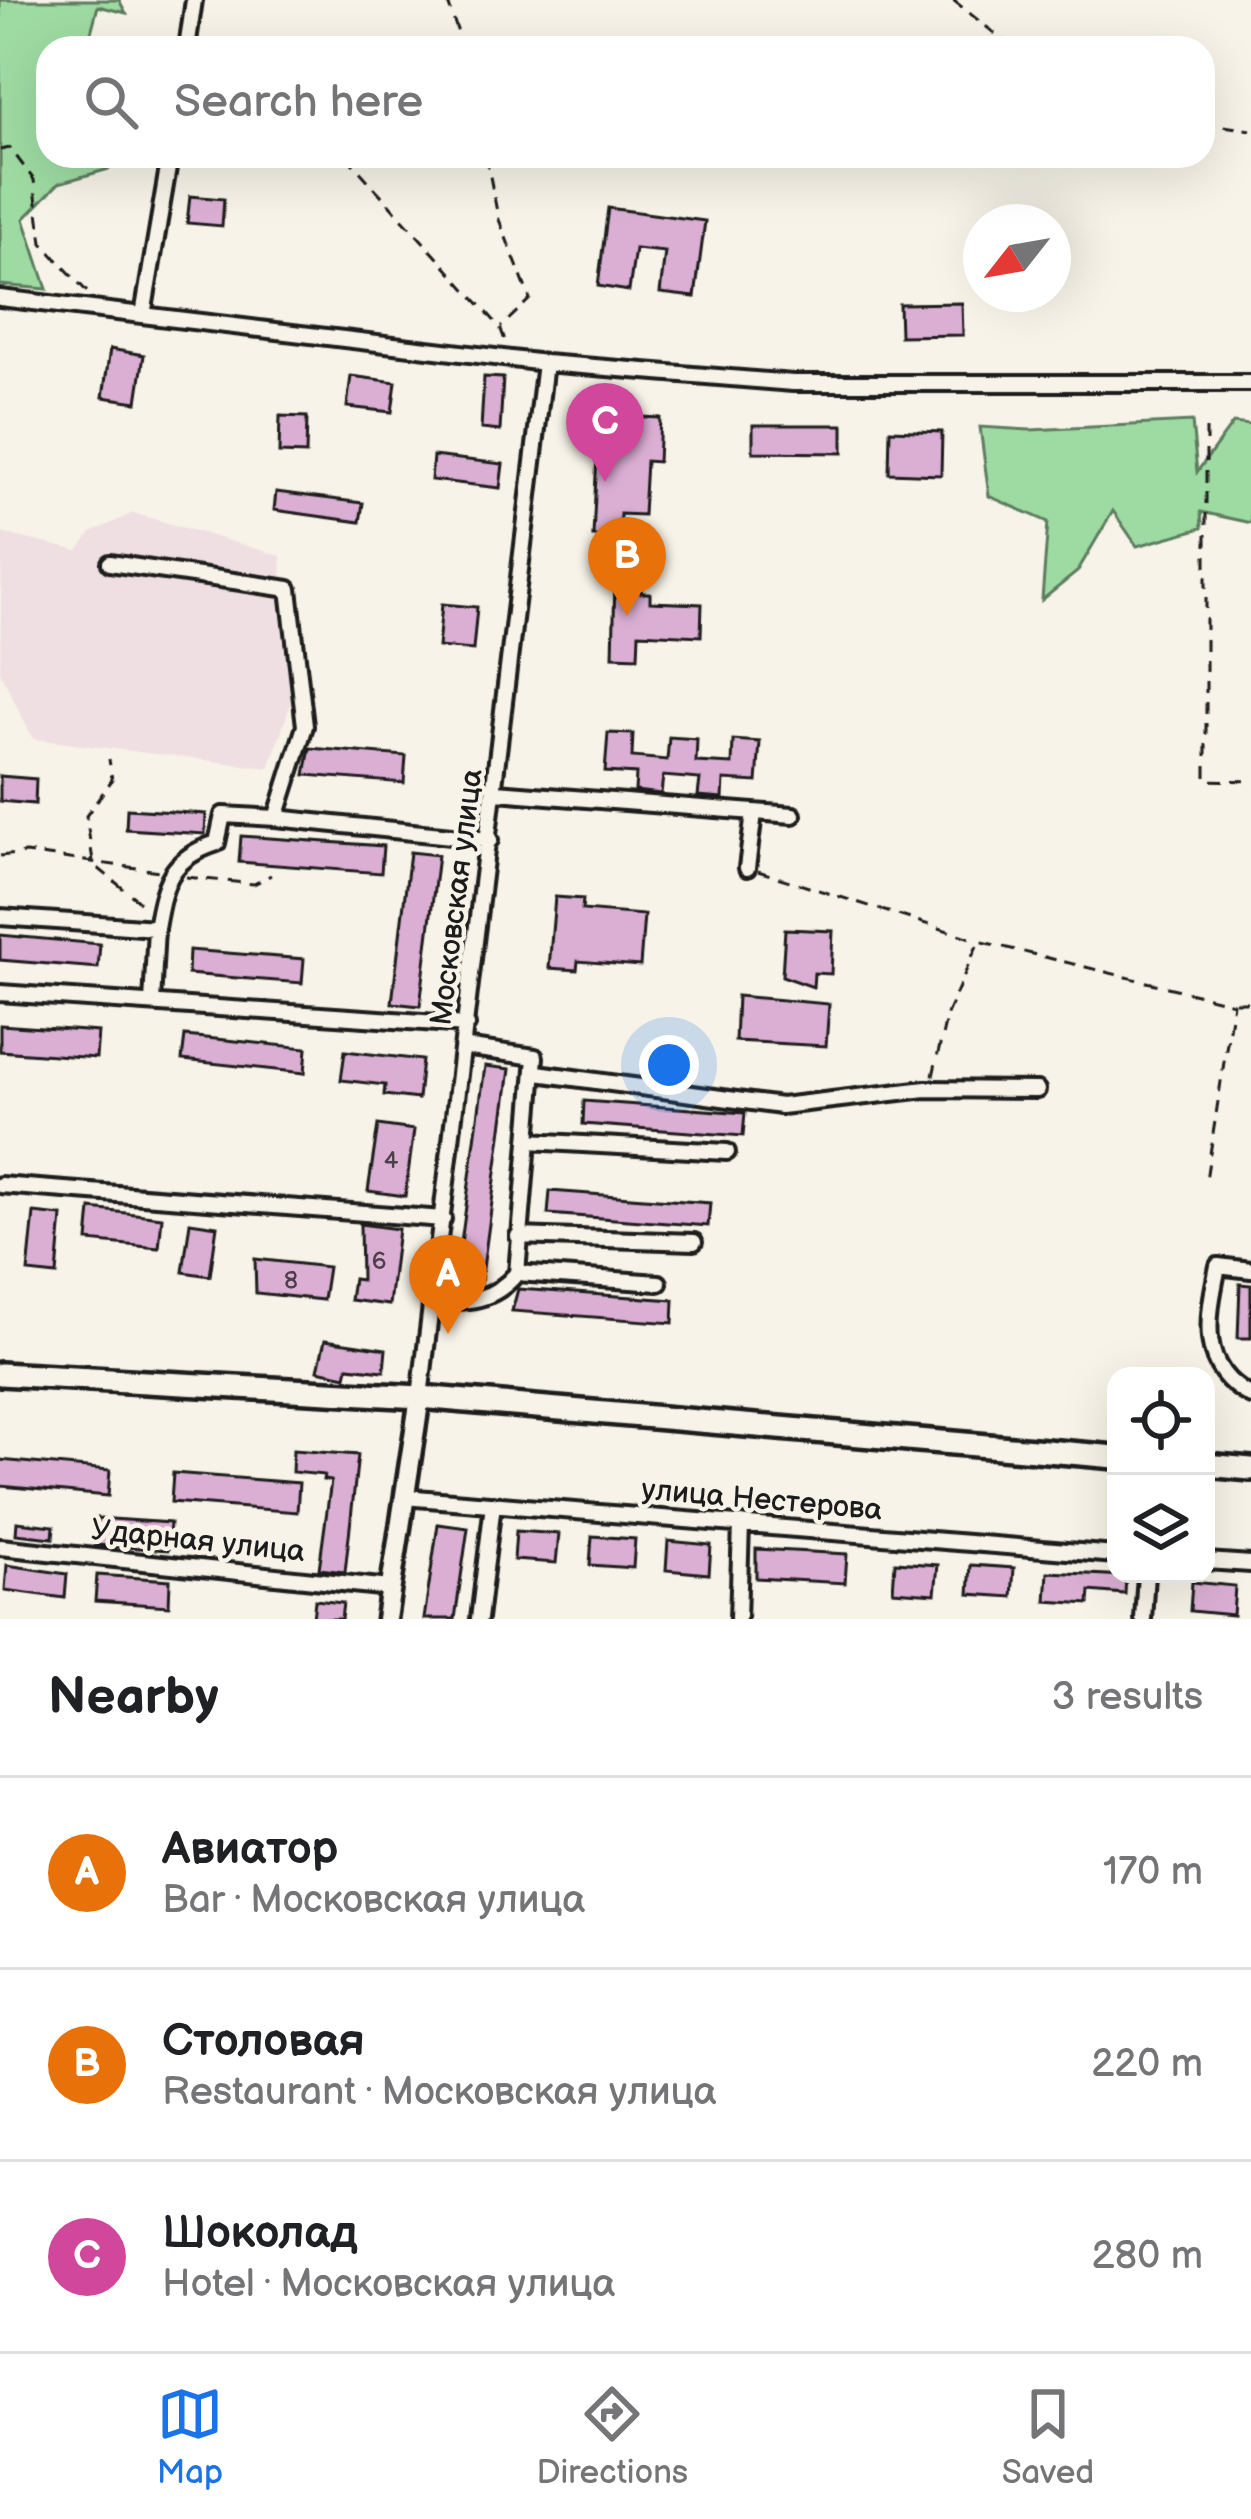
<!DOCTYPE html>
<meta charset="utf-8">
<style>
:root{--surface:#fff;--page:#f2f2f2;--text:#202124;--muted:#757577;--line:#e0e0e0;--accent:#1a73e8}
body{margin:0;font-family:"Balsamiq Sans",sans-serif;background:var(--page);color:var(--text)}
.controls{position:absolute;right:36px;bottom:36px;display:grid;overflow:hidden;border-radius:24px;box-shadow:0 12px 48px #0002}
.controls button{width:108px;height:108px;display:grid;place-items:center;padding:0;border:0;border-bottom:3px solid var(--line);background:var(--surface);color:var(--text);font:60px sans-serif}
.compass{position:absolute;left:963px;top:204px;width:108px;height:108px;border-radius:50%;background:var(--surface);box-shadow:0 12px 48px #0002;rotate:239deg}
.you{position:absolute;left:669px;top:1065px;width:42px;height:42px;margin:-30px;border:9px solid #fff;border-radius:50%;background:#1a73e8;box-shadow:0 0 0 18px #1a73e833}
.badge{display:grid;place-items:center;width:78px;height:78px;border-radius:50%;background:var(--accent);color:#fff;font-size:39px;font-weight:700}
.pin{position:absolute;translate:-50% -99px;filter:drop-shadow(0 3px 6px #0008)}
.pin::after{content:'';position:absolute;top:63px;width:42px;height:36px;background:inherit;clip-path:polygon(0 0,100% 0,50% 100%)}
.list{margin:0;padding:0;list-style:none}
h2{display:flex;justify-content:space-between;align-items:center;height:156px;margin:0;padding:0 48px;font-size:51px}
h2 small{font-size:39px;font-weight:400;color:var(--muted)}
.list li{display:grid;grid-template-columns:78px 1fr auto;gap:36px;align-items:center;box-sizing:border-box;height:192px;padding:0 48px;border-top:3px solid var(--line)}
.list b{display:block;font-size:45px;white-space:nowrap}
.list p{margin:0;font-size:39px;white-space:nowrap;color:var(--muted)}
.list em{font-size:39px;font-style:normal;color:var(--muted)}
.icon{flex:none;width:66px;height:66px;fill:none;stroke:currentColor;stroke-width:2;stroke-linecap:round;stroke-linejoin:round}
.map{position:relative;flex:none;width:1251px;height:1619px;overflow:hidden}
.search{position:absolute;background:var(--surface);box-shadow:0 12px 48px #0002;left:36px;right:36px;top:36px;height:132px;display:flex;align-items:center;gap:30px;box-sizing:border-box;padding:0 42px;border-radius:36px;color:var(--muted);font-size:45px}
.sheet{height:732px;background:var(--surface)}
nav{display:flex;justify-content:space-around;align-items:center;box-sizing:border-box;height:168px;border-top:3px solid var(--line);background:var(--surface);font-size:33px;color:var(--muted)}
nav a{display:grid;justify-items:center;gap:6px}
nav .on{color:var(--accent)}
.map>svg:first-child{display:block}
</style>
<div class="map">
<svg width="1251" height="1619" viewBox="0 0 1251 1619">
<rect width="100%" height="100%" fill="#f7f3e8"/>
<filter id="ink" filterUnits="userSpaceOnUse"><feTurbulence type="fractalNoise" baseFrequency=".00833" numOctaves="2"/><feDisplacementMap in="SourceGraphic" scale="24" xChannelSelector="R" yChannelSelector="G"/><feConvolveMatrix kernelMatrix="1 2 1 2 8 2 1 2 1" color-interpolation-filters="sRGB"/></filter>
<g filter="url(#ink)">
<path fill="#efdfe2" d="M 133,513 L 281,556 L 284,649 L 297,685 L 269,768 L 33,739 L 0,672 L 2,533 L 78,551 L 91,533 Z"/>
<path fill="#9edba2" stroke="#5d7c5f" stroke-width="3" d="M 0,0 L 119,0 L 126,13 L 98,6 L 90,36 L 103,48 L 48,48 L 48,156 L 111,156 L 109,169 L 59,183 L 24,219 L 47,289 L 0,285 Z
M 1192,422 L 1197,472 L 1233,423 L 1251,425 L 1251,523 L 1201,512 L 1202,528 L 1137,546 L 1113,511 L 1077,572 L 1042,600 L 1048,522 L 989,496 L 980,427 L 1030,430 Z"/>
<path fill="#dbafd4" stroke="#1c1c1c" stroke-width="3" d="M 190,196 L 224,199 L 222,226 L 187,223 Z
M 608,208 L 705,221 L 695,297 L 660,293 L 665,252 L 635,249 L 629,291 L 598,286 Z
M 962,303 L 963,335 L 900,336 L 899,304 Z
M 110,349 L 144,355 L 137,402 L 103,397 Z
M 351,376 L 396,382 L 392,412 L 347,407 Z
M 484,377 L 503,378 L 500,431 L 481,429 Z
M 599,415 L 660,418 L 658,462 L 646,461 L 643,515 L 620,514 L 619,537 L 593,536 Z
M 280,416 L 307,417 L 306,454 L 279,453 Z
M 753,425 L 843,425 L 843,453 L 753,452 Z
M 890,430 L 942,432 L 941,475 L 889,473 Z
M 433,456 L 503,464 L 500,488 L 431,480 Z
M 276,492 L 363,503 L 360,522 L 274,510 Z
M 615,581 L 642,582 L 641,593 L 650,593 L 650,602 L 702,604 L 701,636 L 639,633 L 638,657 L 613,656 Z
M 442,604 L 477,607 L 473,650 L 438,647 Z
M 608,733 L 633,734 L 632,757 L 667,760 L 669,737 L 697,739 L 696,762 L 732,764 L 733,740 L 760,742 L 757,782 L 724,780 L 723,798 L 698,796 L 700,779 L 663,776 L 661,794 L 635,791 L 636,774 L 605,772 Z
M 310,748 L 406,756 L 404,783 L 305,775 Z
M 0,776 L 36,779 L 35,804 L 0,801 Z
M 127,809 L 206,814 L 205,834 L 126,829 Z
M 241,836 L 383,846 L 381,873 L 239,862 Z
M 410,852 L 438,855 L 420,1006 L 392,1003 Z
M 555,897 L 583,899 L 582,910 L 644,915 L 640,966 L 578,961 L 577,970 L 549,968 Z
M 785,929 L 833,931 L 831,974 L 814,973 L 813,987 L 782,976 Z
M 0,935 L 100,944 L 98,968 L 0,960 Z
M 189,950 L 304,959 L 302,983 L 188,974 Z
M 737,996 L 829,1004 L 826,1046 L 735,1041 Z
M 0,1025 L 98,1032 L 96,1058 L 0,1051 Z
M 185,1036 L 307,1048 L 305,1073 L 182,1060 Z
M 345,1051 L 422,1060 L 418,1099 L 384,1095 L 385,1085 L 341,1080 Z
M 485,1066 L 510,1069 L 481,1283 L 456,1280 Z
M 584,1101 L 745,1113 L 743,1136 L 583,1124 Z
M 378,1125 L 414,1130 L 405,1196 L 368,1191 Z
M 550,1191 L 710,1203 L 708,1226 L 548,1214 Z
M 91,1209 L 162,1217 L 159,1248 L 88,1241 Z
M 34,1213 L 62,1216 L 57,1275 L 28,1272 Z
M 190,1222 L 217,1226 L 210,1276 L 183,1272 Z
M 360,1224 L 398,1229 L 389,1305 L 350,1300 L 353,1279 L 361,1280 Z
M 255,1259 L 328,1267 L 323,1300 L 256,1293 Z
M 1240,1284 L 1251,1285 L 1251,1338 L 1238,1338 Z
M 518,1289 L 674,1300 L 673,1323 L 512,1311 Z
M 325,1340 L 386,1349 L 384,1371 L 348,1367 L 346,1376 L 318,1370 Z
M 293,1450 L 358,1455 L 345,1572 L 319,1569 L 331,1481 L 323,1480 L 324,1475 L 292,1472 Z
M 0,1460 L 110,1470 L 108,1496 L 0,1486 Z
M 173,1473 L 299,1483 L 297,1512 L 171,1502 Z
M 97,1518 L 170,1523 L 168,1550 L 95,1545 Z
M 17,1522 L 54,1526 L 53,1538 L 16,1534 Z
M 438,1524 L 468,1528 L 455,1619 L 424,1619 Z
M 516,1531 L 559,1534 L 556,1563 L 514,1560 Z
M 592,1536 L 635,1539 L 633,1568 L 590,1565 Z
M 668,1541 L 711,1545 L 709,1574 L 666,1570 Z
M 756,1549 L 847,1554 L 845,1583 L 756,1578 Z
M 895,1562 L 938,1565 L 935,1594 L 893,1591 Z
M 7,1565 L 67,1574 L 65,1598 L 5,1590 Z
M 971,1565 L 1014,1568 L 1012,1597 L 969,1594 Z
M 1048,1572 L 1126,1576 L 1125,1594 L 1090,1591 L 1089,1604 L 1046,1601 Z
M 97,1575 L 170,1580 L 169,1606 L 95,1601 Z
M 1192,1582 L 1235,1586 L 1233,1615 L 1190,1611 Z
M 315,1600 L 343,1603 L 341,1619 L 313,1619 Z"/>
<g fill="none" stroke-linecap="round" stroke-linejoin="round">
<defs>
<path id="minor" d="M 187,48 L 194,0
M 0,298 L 545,363 L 793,383 L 1251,383
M 143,315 L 170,156
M 496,792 L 793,815
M 276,818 L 490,840
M 747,868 L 754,813
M 0,917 L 156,928 C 164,882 170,858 217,843 L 223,815 L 276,818 L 305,726 L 289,589 L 110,563
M 0,993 L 467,1025
M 152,1003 L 156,928
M 537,1073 L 781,1106 L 926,1089 L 1037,1090
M 529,1141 L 727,1152
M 0,1185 L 443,1219
M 518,1236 L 694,1242
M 1251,1270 L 1218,1266 C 1208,1315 1196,1368 1251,1396
M 517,1273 L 659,1283
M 433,1300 C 467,1303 494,1301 517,1273 L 535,1057 L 464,1047
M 420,1397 L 545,363
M 404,1497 L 1116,1555
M 0,1547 L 390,1588
M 1206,1561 L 1251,1564
M 479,1619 L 493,1504
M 738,1619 L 741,1524
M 1143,1619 L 1146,1574"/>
<path id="major" d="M 386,1619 L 420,1397"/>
<path id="highway" d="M 0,1374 L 420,1397 L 1116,1457
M 1206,1465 L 1251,1469"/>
</defs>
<use href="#minor" stroke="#1c1c1c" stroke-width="22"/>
<use href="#major" stroke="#1c1c1c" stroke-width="27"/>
<use href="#highway" stroke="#1c1c1c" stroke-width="30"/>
<path stroke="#1c1c1c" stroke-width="3" stroke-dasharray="12 9" stroke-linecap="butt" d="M 447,0 L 463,48
M 953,0 L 1013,48
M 1203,123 L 1251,130
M 0,150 L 10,148 L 34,180 L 42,243 L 90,295
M 346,156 L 500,327 L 507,346
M 486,156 L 498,217 L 530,299 L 501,327
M 1206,429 L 1206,780 L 1251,781
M 0,856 L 25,853 L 159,871
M 93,861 L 86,816 L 112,780 L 109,759
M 98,868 L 146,907
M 758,871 L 977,940
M 186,877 L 254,884 L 271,875
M 1235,1002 L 1251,1002
M 933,1076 L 947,1014 L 979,941 L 1233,1003 L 1206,1180"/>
<use href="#minor" stroke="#f7f3e8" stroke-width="14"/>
<use href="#major" stroke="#f7f3e8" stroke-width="18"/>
<use href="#highway" stroke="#f7f3e8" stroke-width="21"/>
</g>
</g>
<g text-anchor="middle" stroke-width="9" stroke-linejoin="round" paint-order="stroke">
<g font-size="24" fill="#4c414a">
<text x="391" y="1168">4</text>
<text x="379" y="1269">6</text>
<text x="291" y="1288">8</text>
</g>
<g font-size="30" fill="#1c1c1c" stroke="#f7f3e8">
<text transform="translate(456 897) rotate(-83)" y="10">Московская улица</text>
<text transform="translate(762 1499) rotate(5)" y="10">улица Нестерова</text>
<text transform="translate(198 1540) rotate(6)" y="10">Ударная улица</text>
</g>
</g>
</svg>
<div class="controls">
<button><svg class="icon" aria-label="locate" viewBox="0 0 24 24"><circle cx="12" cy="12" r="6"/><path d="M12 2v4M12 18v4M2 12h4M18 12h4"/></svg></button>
<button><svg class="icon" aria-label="layers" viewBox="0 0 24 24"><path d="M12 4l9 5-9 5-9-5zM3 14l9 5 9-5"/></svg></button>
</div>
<svg class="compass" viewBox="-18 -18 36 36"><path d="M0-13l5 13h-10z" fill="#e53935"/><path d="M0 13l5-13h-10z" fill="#757577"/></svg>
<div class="you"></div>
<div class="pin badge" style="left:448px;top:1334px;background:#e8710a">A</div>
<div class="pin badge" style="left:627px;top:616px;background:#e8710a">B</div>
<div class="pin badge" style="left:605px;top:482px;background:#d1479c">C</div>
<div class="search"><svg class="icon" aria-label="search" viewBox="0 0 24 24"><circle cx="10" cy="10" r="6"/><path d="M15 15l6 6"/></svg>Search here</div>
</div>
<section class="sheet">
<h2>Nearby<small>3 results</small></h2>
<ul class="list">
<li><span class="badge" style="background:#e8710a">A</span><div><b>Авиатор</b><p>Bar · Московская улица</p></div><em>170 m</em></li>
<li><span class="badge" style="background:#e8710a">B</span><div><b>Столовая</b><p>Restaurant · Московская улица</p></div><em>220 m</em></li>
<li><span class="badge" style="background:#d1479c">C</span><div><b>Шоколад</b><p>Hotel · Московская улица</p></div><em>280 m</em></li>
</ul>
</section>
<nav>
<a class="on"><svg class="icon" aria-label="map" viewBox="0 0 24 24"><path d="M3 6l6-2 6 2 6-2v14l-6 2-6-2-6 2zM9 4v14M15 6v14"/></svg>Map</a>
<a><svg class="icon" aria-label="directions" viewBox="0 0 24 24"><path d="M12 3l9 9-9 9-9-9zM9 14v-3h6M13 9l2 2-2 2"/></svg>Directions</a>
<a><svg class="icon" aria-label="saved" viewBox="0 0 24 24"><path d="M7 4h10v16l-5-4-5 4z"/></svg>Saved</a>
</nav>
